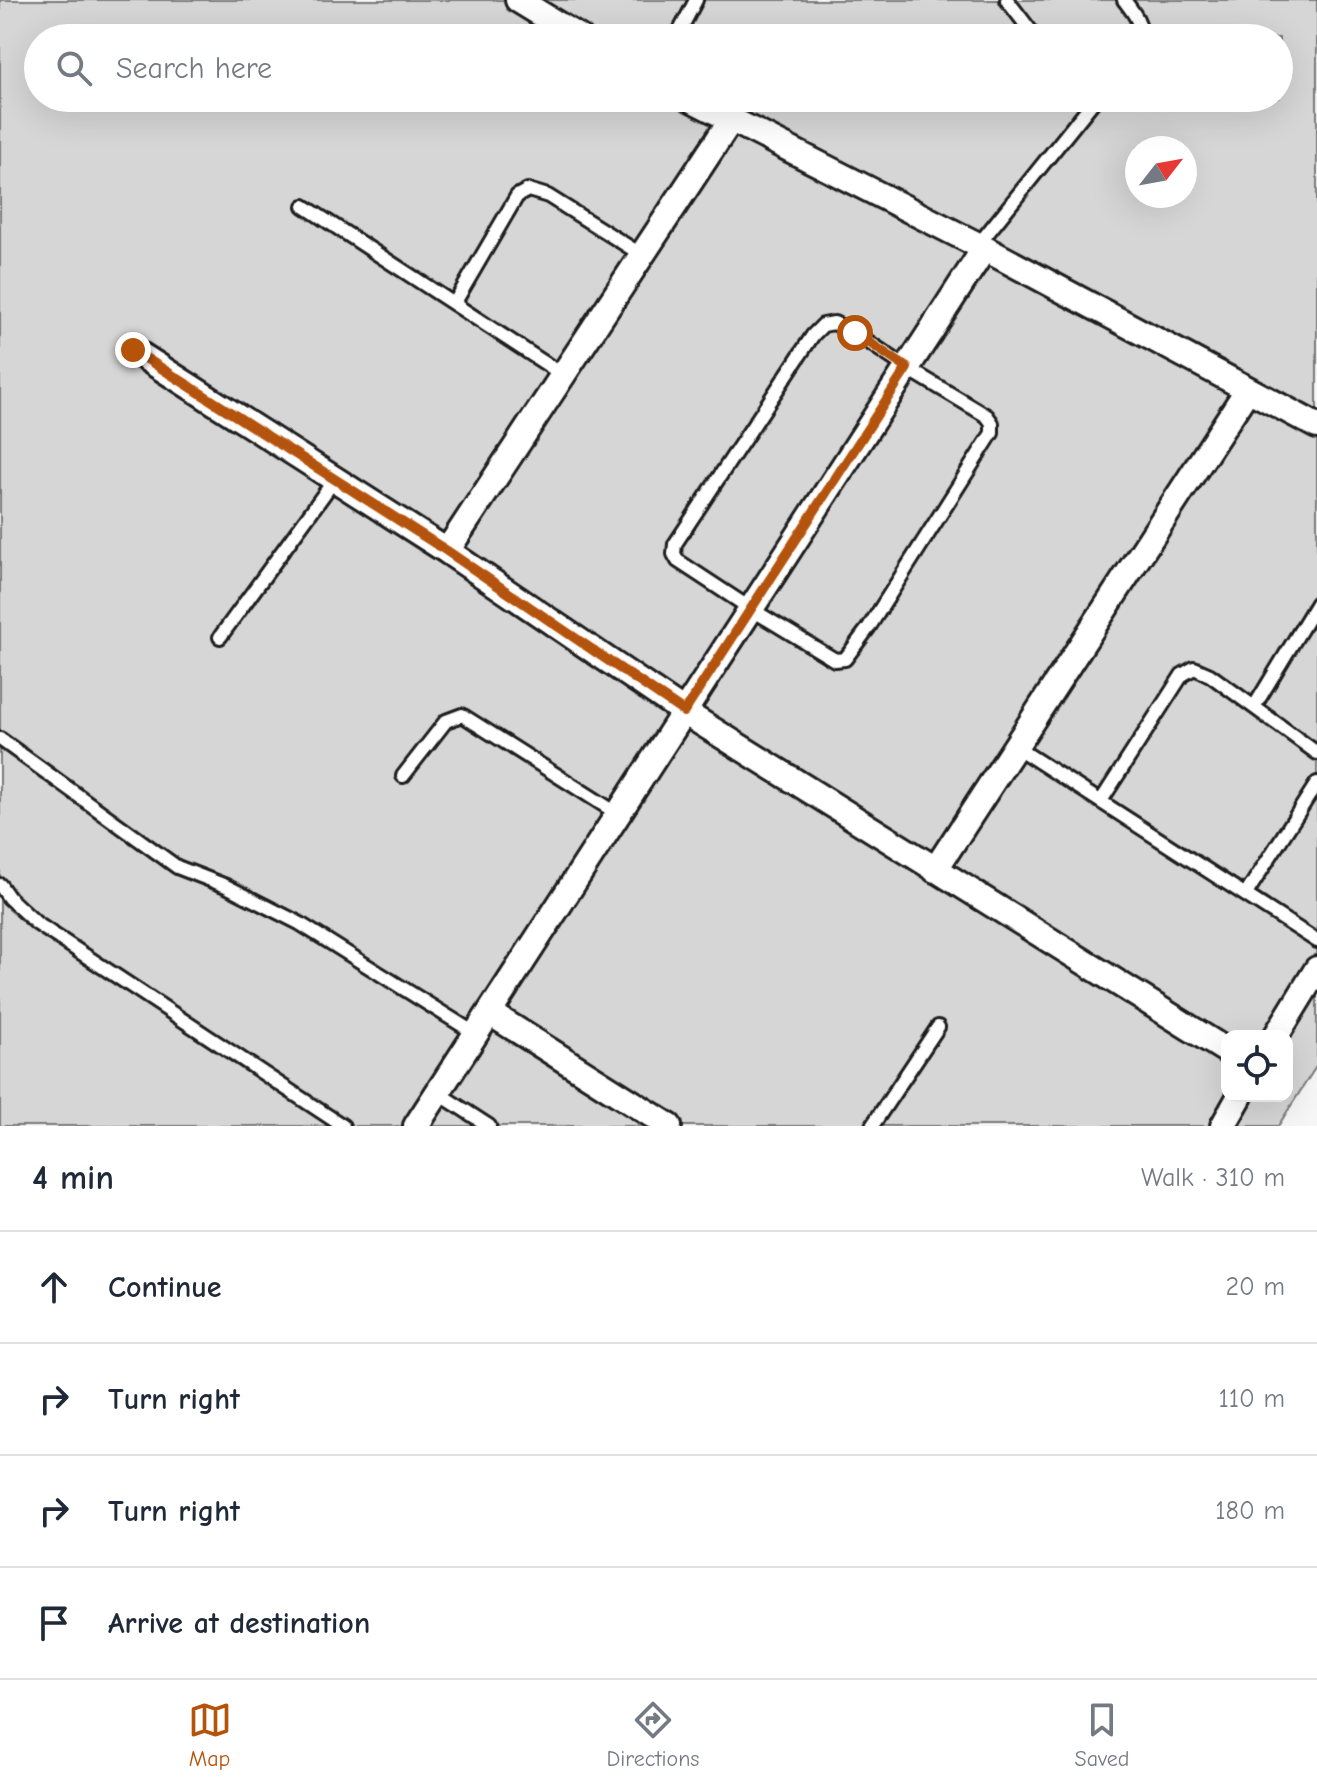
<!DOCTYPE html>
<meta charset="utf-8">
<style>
:root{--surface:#fff;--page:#f6f6f7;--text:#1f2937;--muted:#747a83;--line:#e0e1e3;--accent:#b45309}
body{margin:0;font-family:"Comic Neue",sans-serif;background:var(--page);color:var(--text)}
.controls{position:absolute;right:24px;bottom:24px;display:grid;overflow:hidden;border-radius:16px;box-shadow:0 8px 32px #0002}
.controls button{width:72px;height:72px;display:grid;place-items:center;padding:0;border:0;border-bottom:2px solid var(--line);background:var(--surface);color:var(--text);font:40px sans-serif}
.compass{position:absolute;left:1125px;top:136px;width:72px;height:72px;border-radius:50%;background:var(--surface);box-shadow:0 8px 32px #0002;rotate:59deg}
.stop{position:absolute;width:24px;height:24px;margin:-18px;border:6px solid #b45309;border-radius:50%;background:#fff}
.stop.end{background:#b45309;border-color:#fff;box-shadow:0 2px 8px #0008}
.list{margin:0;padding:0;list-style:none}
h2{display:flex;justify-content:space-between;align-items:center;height:104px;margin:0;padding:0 32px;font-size:34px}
h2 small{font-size:26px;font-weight:400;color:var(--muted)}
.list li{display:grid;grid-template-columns:52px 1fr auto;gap:24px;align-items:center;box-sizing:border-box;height:112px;padding:0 32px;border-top:2px solid var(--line)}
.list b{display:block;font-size:30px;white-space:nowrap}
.list em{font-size:26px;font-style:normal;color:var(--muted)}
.icon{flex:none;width:44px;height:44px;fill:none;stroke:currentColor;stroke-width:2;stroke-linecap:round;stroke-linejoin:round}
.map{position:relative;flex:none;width:1317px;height:1126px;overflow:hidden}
.search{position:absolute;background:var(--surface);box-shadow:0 8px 32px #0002;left:24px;right:24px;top:24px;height:88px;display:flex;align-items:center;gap:20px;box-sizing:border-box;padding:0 28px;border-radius:44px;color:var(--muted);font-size:30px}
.sheet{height:552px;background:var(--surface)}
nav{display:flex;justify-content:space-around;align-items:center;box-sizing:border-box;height:112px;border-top:2px solid var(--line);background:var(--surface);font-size:22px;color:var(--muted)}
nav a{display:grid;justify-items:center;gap:4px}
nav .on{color:var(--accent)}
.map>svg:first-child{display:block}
</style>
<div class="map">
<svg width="1317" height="1126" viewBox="0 0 1317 1126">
<rect width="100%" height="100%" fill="#f6f6f6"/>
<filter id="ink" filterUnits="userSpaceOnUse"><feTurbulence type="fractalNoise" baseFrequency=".0125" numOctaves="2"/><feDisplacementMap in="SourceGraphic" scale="16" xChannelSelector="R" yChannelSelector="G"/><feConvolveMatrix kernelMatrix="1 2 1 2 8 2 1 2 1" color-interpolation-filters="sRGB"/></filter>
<g filter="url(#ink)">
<path fill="#d6d6d6" stroke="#797979" stroke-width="2" fill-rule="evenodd" d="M 0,0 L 1317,0 L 1317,1065 L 1278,1126 L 0,1126 ZM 38,38 L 1279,38 L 1279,98 L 38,98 ZM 1137,148 L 1185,148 L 1185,196 L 1137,196 ZM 1227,1036 L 1287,1036 L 1287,1096 L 1227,1096 Z"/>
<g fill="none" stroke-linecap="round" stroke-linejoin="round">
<defs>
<path id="lane" d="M 1007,0 L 1036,38
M 1124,0 C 1133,12 1142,22 1140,38
M 676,38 L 696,0
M 304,206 L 563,375
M 978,245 L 1096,98
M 454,304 L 517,196 L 528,190 L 548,196 L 642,255
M 834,323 L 855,333 L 907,368 L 987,416 L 992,423 L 992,433 L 869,627 L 845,659 L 835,660 L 751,609 L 678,561 L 674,554 L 675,544 L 813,335 L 823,325 Z
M 220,637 L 335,479
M 1254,707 L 1317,603
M 0,739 L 177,867 L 226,886 L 299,923 L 476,1034
M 1016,747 L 1317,941
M 403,776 L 446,721 L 462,715 L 618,814
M 1101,801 L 1182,675 L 1194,668 L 1210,675 L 1317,753
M 0,885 L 9,898 L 36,923 L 343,1126
M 1246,894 L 1317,783
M 438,1093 L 489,1126
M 872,1126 L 938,1027"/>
<path id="street" d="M 518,0 L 580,38
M 689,98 L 978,245 L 1317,426
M 133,350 L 447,551 L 684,712 L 1227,1051
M 447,551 L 731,120
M 935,870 L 1248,389
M 490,1013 L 669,1126
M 1276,1036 L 1317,969
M 416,1126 L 984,249
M 1223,1126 L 1240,1096"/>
</defs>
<use href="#lane" stroke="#1c1c1c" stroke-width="18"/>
<use href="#street" stroke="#1c1c1c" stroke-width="30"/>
<use href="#lane" stroke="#fff" stroke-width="12"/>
<use href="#street" stroke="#fff" stroke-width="24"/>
</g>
</g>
<g fill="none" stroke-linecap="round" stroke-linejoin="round" filter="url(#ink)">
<path stroke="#b45309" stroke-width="10" d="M 133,350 L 447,551 L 684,712 L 907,368 L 855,333"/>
</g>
</svg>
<div class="controls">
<button><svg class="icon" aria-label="locate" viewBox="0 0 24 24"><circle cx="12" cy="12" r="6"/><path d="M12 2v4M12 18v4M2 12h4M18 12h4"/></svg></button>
</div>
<svg class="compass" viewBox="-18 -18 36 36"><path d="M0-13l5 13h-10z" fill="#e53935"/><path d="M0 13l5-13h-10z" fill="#747a83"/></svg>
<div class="stop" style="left:855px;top:333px"></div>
<div class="stop end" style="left:133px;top:350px"></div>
<div class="search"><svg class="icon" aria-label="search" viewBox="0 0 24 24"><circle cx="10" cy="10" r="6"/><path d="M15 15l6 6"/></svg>Search here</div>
</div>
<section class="sheet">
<h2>4 min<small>Walk · 310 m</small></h2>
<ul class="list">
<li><svg class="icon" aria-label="ahead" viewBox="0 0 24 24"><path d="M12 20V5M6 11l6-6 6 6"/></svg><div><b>Continue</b></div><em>20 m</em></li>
<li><svg class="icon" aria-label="right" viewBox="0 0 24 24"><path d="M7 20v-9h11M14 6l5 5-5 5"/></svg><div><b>Turn right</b></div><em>110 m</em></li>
<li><svg class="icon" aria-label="right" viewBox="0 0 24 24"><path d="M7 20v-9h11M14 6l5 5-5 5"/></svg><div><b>Turn right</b></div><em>180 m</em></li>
<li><svg class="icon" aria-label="arrive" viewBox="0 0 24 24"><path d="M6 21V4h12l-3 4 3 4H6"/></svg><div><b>Arrive at destination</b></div></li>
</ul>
</section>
<nav>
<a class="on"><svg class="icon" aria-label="map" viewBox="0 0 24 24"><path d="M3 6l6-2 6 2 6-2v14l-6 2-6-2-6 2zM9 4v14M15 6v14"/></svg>Map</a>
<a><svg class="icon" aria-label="directions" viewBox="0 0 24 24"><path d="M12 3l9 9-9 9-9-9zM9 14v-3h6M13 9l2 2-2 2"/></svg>Directions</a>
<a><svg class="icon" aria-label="saved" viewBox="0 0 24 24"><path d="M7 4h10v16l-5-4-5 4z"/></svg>Saved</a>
</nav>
